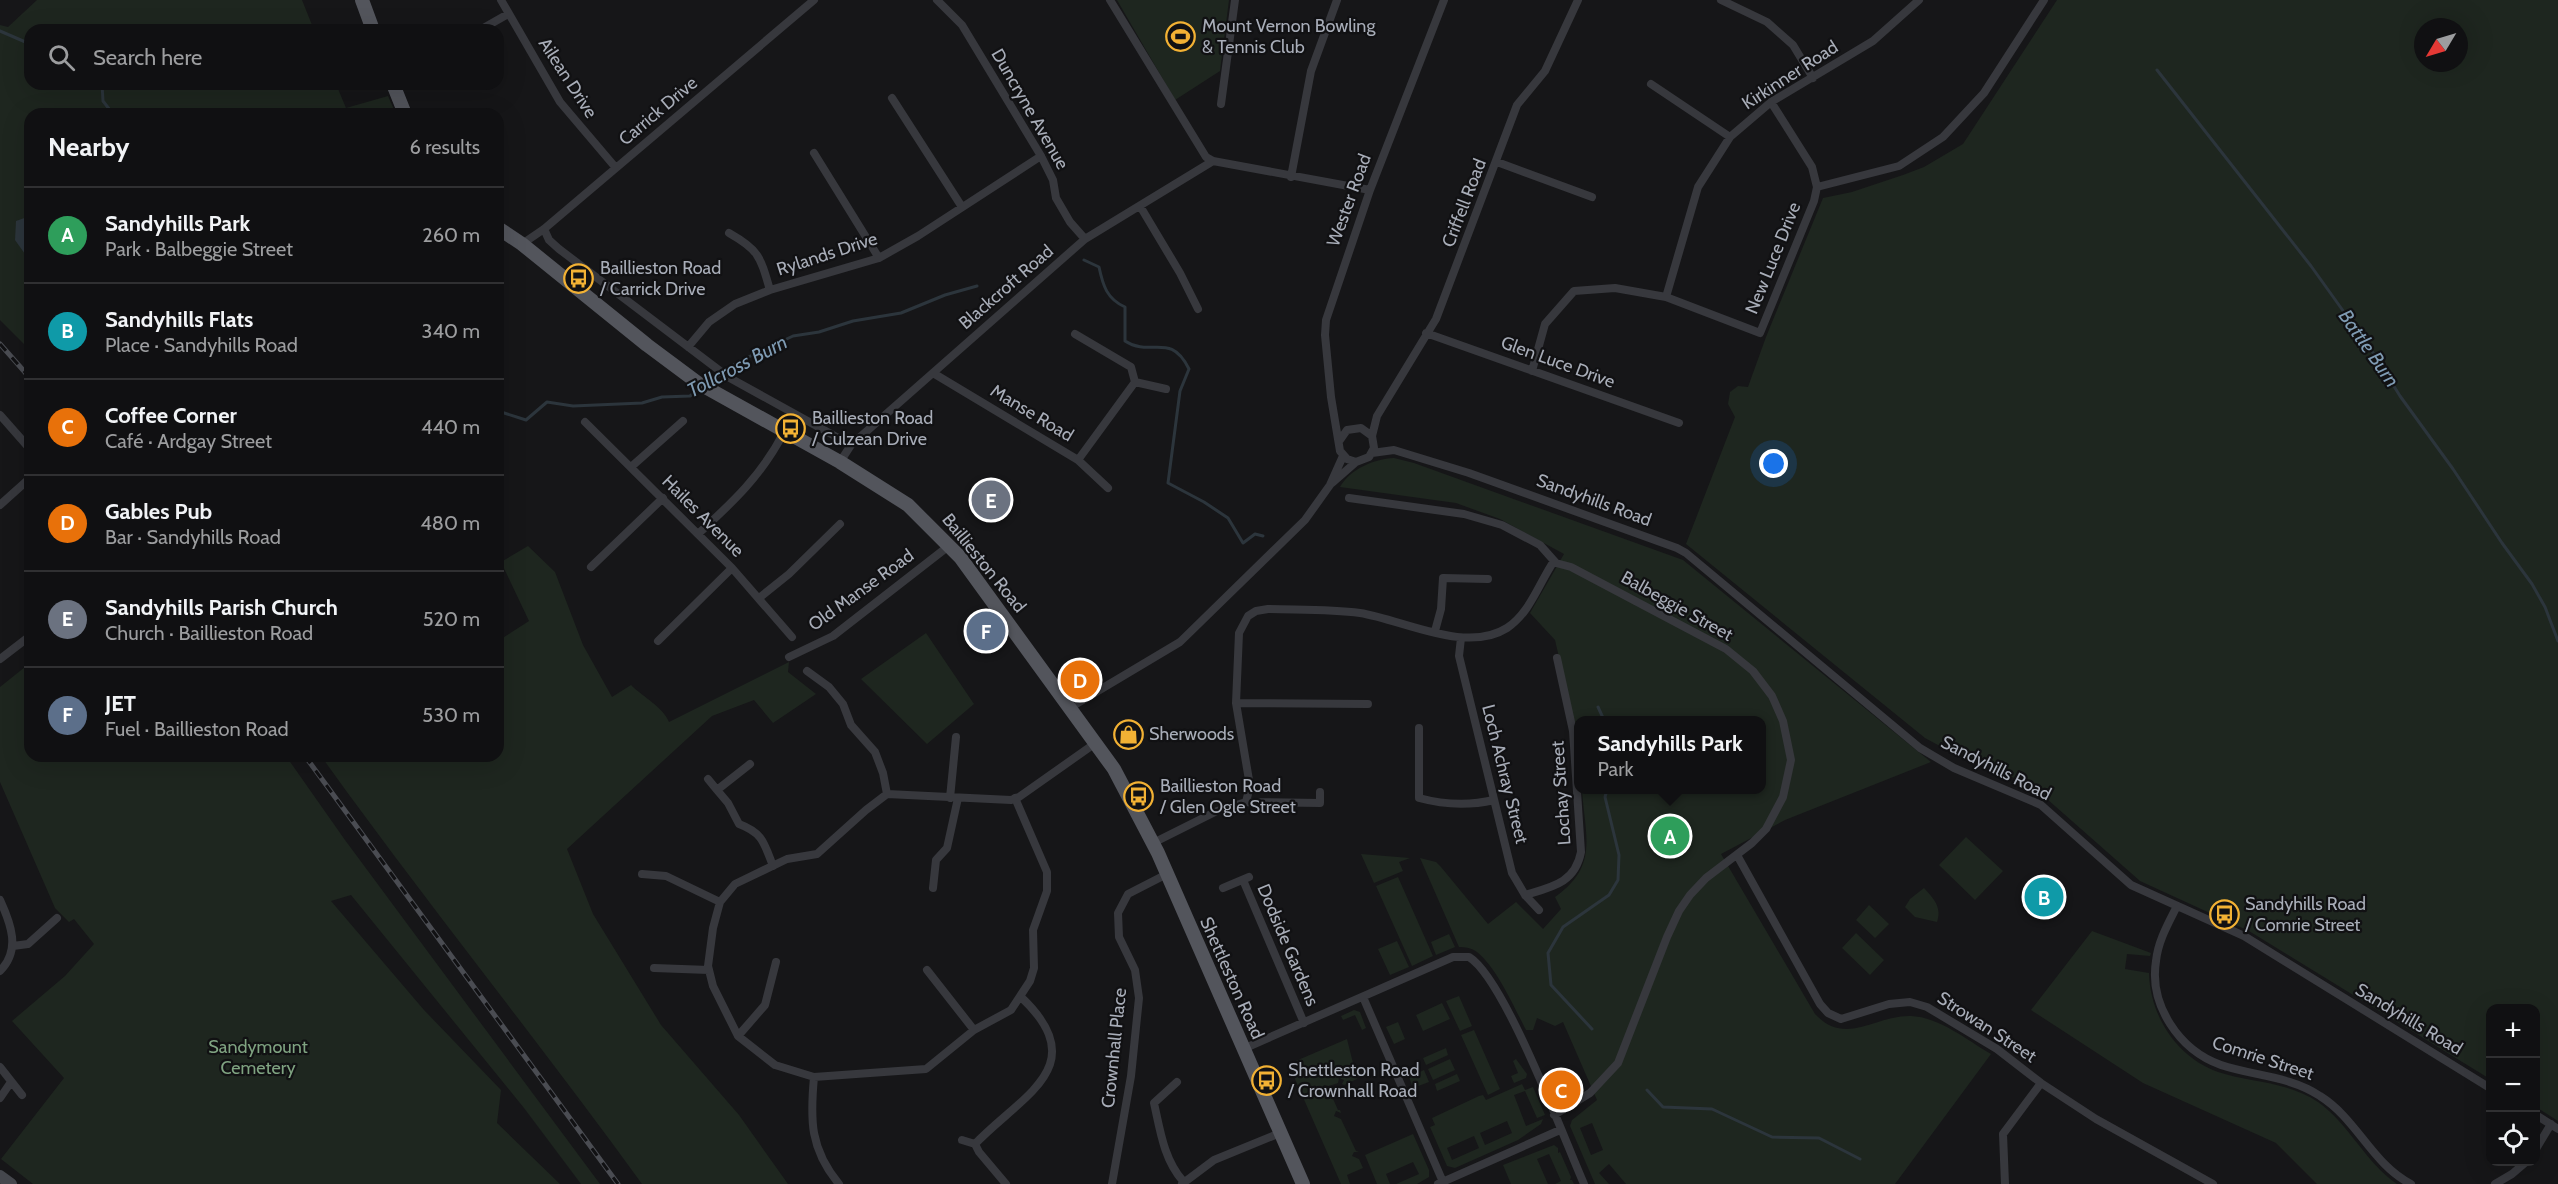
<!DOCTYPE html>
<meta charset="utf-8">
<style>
:root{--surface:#101012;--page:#19191b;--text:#f1f3f6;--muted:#9c9d9f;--line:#303032;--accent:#f2b134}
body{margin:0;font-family:Cabin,sans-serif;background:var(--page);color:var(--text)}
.controls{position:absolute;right:18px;bottom:18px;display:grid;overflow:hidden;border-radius:12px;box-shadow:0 6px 24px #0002}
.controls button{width:54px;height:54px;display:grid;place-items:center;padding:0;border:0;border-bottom:2px solid var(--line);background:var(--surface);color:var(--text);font:30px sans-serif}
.compass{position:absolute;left:2414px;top:18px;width:54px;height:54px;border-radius:50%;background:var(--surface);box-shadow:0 6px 24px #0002;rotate:232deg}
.you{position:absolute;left:1774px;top:464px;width:21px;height:21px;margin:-15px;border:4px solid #fff;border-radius:50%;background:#1a73e8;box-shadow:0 0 0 9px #1a73e833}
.badge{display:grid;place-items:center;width:39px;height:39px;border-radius:50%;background:var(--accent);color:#fff;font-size:20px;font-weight:700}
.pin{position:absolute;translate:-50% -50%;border:3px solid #fff;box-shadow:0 2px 6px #0006}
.popup{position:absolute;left:1574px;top:716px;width:192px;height:78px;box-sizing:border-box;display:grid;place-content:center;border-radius:12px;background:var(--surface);filter:drop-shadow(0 2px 4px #0005);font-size:20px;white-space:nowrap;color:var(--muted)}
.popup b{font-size:22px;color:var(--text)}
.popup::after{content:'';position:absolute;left:50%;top:100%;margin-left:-12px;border:12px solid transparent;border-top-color:var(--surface)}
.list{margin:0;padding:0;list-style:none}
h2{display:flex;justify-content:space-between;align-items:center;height:78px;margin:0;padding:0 24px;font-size:26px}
h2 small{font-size:20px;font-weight:400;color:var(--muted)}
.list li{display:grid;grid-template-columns:39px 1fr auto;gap:18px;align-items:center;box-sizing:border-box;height:96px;padding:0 24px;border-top:2px solid var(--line)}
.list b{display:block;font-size:22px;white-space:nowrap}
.list p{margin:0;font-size:20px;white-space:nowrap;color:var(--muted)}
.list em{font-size:20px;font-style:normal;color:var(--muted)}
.icon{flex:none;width:33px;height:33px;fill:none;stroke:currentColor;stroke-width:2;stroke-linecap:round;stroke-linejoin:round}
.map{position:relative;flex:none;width:2558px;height:1184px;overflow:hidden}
.search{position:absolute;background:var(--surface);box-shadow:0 6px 24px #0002;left:24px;top:24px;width:480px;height:66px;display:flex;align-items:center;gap:15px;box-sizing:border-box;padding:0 21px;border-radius:18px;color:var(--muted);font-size:22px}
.panel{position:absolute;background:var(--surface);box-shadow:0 6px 24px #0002;left:24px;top:108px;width:480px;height:654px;border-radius:18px}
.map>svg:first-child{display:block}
</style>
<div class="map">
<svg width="2558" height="1184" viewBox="0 0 2558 1184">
<rect width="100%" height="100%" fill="#161618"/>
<path fill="#1e261f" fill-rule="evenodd" d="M 37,0 L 302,0 L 314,30 L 30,30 L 30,84 L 336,84 L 346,108 L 388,96 L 396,114 L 30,114 L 30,350 L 0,320 L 0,25 L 8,27 Z
M 1117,0 L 1229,0 L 1220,71 L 1175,100 Z
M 2057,0 L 2558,0 L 2558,1121 L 2536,1107 L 2536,1008 L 2490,1008 L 2490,1079 L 2249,931 L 2140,881 L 2030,784 L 1960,757 L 1925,738 L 1686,544 L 1735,417 L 1728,404 L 1730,392 L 1738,386 L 1748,387 L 1766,337 L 1823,198 L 1852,192 L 1903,175 L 1924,167 L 1963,144 ZM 2423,27 L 2459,27 L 2459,63 L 2423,63 Z
M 1394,458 L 1414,463 L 1683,560 L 1931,762 L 1785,820 L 1721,854 L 1815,1014 C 1846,1047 1875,1015 1911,1016 C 1939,1017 1967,1040 1991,1054 L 1895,1184 L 1626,1184 L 1609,1164 L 1599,1173 L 1609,1184 L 1595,1184 L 1570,1126 L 1572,1120 L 1597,1100 L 1563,1022 L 1555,1026 L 1537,1018 L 1533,1030 L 1526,1030 C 1514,1007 1497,968 1477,952 C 1472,948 1465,947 1459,947 L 1420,858 L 1436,862 L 1441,867 L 1488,924 L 1516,902 L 1543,929 L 1561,909 L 1555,897 C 1599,866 1585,836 1582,790 L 1762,790 L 1762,720 L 1578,720 L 1578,739 L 1555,640 L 1530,613 L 1564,554 L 1500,519 L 1456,503 L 1340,487 C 1350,469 1374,459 1394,458 ZM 1592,1123 L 1603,1150 L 1591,1155 L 1580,1128 Z
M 528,546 L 555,572 L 583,645 L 612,697 L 631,685 C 644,698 662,706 669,722 L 789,662 L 788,672 L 816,694 L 773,723 L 754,700 L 712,716 L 567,849 L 593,914 L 661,1025 L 739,1115 L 788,1184 L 642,1184 C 537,1039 425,901 321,756 L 498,756 L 498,641 L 529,621 L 501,562 Z
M 926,633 L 974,704 L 927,744 L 861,679 Z
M 30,663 L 30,756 L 286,756 L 345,840 L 600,1184 L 581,1184 L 524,1108 L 351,895 L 331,901 L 424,1010 L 501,1090 L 497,1123 L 560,1184 L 33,1184 L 1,1159 L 64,1078 L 12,1021 L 65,976 L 94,944 L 74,919 L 69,922 L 55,908 L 0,782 L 0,687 Z
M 1966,837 L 2003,871 L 1975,900 L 1939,865 Z
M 1361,854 L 1410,858 L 1399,862 L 1403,871 L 1374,883 Z
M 1398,877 L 1433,956 L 1412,966 L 1376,886 Z
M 1924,888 C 1934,899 1942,907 1937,922 L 1915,917 L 1905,907 L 1910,899 Z
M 1869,905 L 1889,924 L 1875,938 L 1856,920 Z
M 2092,931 L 2151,953 L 2150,956 L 2127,954 L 2125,969 L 2149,973 C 2150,1015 2176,1057 2218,1072 C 2251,1083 2287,1081 2318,1102 C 2349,1124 2365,1162 2397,1184 L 2317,1184 L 2276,1143 L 2143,1083 L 2031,1010 Z
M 1856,933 L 1884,960 L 1870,975 L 1842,948 Z
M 1449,934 L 1455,947 L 1436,955 L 1431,942 Z
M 1397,941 L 1409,967 L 1390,975 L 1378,949 Z
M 1459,996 L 1472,1026 L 1460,1031 L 1446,1001 Z
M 1442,1003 L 1450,1019 L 1423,1031 L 1416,1015 Z
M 1354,1010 L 1360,1012 L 1366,1028 L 1362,1030 L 1355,1015 L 1343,1020 L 1341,1016 Z
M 1398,1022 L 1405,1039 L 1394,1044 L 1386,1027 Z
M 1474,1030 L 1500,1089 L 1488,1095 L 1461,1035 Z
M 1347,1039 L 1357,1079 L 1344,1085 L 1342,1084 L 1344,1080 L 1339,1078 L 1338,1083 L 1329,1086 L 1324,1085 L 1322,1089 L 1330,1092 L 1338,1110 L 1340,1110 L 1341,1113 L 1336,1111 L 1334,1116 L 1341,1119 L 1356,1151 L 1359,1152 L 1354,1152 L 1352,1156 L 1359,1159 L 1363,1168 L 1347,1175 L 1350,1184 L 1341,1184 L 1288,1063 L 1291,1063 Z
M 1446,1048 L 1448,1055 L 1426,1065 L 1423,1058 Z
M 1450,1059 L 1455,1070 L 1433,1080 L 1428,1069 Z
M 1516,1059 L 1527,1074 L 1526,1078 L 1514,1083 L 1511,1076 L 1518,1073 L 1513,1061 Z
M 1424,1070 L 1429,1082 L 1413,1088 L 1409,1077 Z
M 1457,1074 L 1460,1081 L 1437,1091 L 1435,1084 Z
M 1522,1084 L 1525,1090 L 1533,1087 L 1545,1115 L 1537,1118 L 1525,1091 L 1514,1095 L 1526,1126 L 1543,1119 L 1541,1124 L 1518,1140 L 1455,1168 L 1447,1166 L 1430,1127 L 1435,1125 L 1432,1118 L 1479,1096 L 1483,1095 L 1486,1100 ZM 1507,1121 L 1512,1133 L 1485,1145 L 1480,1133 ZM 1474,1136 L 1479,1148 L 1452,1160 L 1447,1148 Z
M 1413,1134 L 1429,1170 L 1429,1177 L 1417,1184 L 1396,1184 L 1419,1174 L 1413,1162 L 1386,1174 L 1390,1184 L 1377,1184 L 1365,1155 Z
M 1554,1145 L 1558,1148 L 1558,1153 L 1560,1152 L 1571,1177 L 1570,1180 L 1572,1180 L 1574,1184 L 1555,1184 L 1561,1181 L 1549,1154 L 1537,1159 L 1548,1184 L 1511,1184 L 1503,1165 Z"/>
<path fill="#2c353c" d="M 30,216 L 30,261 L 15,240 L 16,221 Z"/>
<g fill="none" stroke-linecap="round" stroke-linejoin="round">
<path stroke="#2c353c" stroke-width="3" d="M 0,31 L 30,44
M 2157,70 L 2311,266 L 2374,354 L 2400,396 L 2453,469 L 2502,543 L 2532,584 L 2545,607 L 2558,641
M 102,84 L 103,101 L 113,114
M 1084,260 L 1099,267 C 1103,286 1107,299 1125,307 L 1125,341 C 1151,358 1170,331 1189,369 L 1180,391 L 1168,483 L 1204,502 L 1228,518 L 1243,543 L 1255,534 L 1263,536
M 708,383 L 738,362 L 793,336 L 819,332 L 853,321 L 901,313 L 945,295 L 977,286
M 498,411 L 526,420 L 547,402 L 573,406 L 642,403 L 662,397 L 690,396 L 700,388
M 1598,707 L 1604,720
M 1592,1029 L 1551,985 L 1548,953 L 1563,927 L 1609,895 L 1618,880 L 1619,855 L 1605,797 L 1607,790
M 1647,1090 L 1663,1107 L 1712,1109 L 1772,1137 L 1819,1138 L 1860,1159"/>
<path stroke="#37383d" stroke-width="8" d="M 501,0 L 560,102 L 616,168
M 937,0 L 962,25 L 1041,156 L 1053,180 L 1056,198 L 1070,222 L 1085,239
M 1110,0 L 1206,157 L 1213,161 L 1370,190
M 1721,0 L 1767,22 L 1793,45 L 1813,78
M 480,30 L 508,14
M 1651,84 L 1730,137
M 892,98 L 962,207
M 1221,104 L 1235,0
M 814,153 L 879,258
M 1497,162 L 1592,197
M 1291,177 L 1311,71 L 1337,0
M 1817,187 L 1899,166 L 1943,137 L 1984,93 L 2044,0
M 1140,206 L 1180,273 L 1198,309
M 544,229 L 549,240 L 559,249 L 728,377 L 851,445
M 729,233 C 759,250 760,256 770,290
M 522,244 L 544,229 L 814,0
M 1666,297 L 1698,187 L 1730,137 L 1771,102 L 1873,41 L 1919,0
M 1426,333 L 1679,423
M 1075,334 L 1131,367 L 1135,382 L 1078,460
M 688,347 L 709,322 L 735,304 L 770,290 L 879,258 L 918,236 L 1041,156
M 1532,371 L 1545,324 L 1574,291 L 1615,288 L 1666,297 L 1760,333 L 1814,201 L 1817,187 L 1812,167 L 1771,102
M 933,373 L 1078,460 L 1108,488
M 1135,382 L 1166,389
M 0,415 L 30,449
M 585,422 L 732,568 L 792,637
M 1372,436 L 1377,416 L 1436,319 L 1517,105 L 1545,71 L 1578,0
M 1372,453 L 1394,450 L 1469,473 L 1677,548 L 1686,553 L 1920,748 L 1954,768 L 2041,805 L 2131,885 L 2244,936 L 2490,1088
M 840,462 L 851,445 L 1085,239 L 1213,161
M 1356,462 L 1347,459 L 1340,451 L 1331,397 L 1325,335 L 1326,320 L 1370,190 L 1444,0
M 631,467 L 683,421
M 1332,483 L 1356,462 L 1369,457 L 1374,448 L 1372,436 L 1361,428 L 1347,430 L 1340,440
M 1349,498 L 1464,514 L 1502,525 L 1540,545 L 1556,563 L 1571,567 L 1726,649 L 1753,671 L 1772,696 L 1783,721 L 1791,760 L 1783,797 L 1766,829 L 1752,843 L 1706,878 L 1690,895 L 1679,911 L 1667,937 L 1618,1063 L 1590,1093 L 1554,1115
M 0,505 L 30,478
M 698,534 C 733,502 762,475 784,432
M 591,567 L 663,498
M 759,598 L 789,574 L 840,524
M 1435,631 L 1441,609 L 1443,578 L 1488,579
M 1461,638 L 1459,656 L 1512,873 L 1525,895 L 1539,910
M 658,641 L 732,568
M 789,657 L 833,636 L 950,545
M 0,659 L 30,636
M 807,671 L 829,687 L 843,704 L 851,725 L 875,752 L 883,773 L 887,794
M 1236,703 L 1368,704
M 1071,707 L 1180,642 L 1305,520 L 1330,485 L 1343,456
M 1419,728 L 1419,798 C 1445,805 1468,806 1494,800
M 750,764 L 717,790 L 728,803 L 739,824 C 763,833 764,843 773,866
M 708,779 L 717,790
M 950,798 L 956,737
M 1015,798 L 1047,872 L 1047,891 L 1033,930 L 1034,968 L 1030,981 L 1011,1010 L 974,1030 L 926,1069 L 814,1077 L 775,1065 L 738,1036 L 713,986 L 708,966 L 713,928 L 720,902 L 735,884 L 787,859 L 817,854 L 866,810 L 887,794 L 1011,800 L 1019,797 L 1097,742
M 1246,802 L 1250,786 L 1236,703 L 1239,633 L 1248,616 L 1256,611 L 1268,609 C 1299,610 1330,609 1360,613 C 1404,620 1466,654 1507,628 C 1530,613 1539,583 1554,561
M 1153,843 L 1217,811 L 1246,802 L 1320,803 L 1320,792
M 1737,855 L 1820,1004 L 1828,1013 L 1841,1019 L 1889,1004 L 1910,1002 L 1927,1007 L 1997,1049 L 2041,1083 L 2096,1119 L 2213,1184
M 642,874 L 666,876 L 720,902
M 1243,880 L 1304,1023
M 933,888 L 936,860 L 947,848 L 958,798
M 1223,888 L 1249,877
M 1525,895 C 1552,887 1575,883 1581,852 L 1573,731 L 1557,658
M 0,900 C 11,924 21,950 0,971
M 2177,906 C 2168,924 2158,941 2156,961 C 2149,1005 2179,1050 2221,1065 C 2254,1076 2290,1076 2320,1096 C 2357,1119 2372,1164 2411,1184
M 13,946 L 28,944 L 57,918
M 654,968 L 709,970
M 927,970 L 974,1030
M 1363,997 L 1443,1182
M 738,1036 L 765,1005 L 776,962
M 1243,1049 L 1453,957 L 1469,957 C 1505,979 1564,1139 1584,1184
M 0,1067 L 22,1095
M 814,1077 C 810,1120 810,1149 839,1184
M 1177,1082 L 1154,1103 C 1160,1130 1164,1160 1183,1181
M 0,1098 L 11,1082
M 2536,1115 L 2558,1129
M 962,1140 L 975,1144
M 2536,1149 L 2551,1124
M 1006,1184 L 979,1152 L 975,1144 C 1022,1095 1094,1066 1021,997
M 1112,1184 L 1131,1076 L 1139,998 L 1135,970 L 1119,937 L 1118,913 L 1128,894 L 1167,874
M 1182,1184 L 1214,1160 L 1280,1133
M 1438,1184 L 1560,1130
M 2005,1184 L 2003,1134 L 2041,1083
M 2495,1184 L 2512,1174 L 2526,1162"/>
<path stroke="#45474d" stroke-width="12" d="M 0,1176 L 11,1184"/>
<path stroke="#53555c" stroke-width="14" d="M 362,0 L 373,30
M 393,84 L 405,114
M 498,228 L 522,244 L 647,345 L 698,383 L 840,462 L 908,505 L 960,557 L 1114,769 L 1158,853 L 1303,1184"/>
<defs>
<path id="rail" d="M 0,344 L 30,378
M 305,756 L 618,1184"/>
</defs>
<use href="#rail" stroke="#4a4c52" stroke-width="5"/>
<use href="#rail" stroke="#111113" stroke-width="3" stroke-dasharray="9" stroke-linecap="butt"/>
</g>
<defs>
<symbol id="stadium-ring" viewBox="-11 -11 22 22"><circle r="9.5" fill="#111113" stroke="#f2b134" stroke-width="1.5"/><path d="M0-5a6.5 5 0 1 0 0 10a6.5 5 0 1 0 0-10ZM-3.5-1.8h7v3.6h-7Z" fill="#f2b134"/></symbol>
<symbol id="bus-ring" viewBox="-11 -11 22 22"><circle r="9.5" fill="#111113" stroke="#f2b134" stroke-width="1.5"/><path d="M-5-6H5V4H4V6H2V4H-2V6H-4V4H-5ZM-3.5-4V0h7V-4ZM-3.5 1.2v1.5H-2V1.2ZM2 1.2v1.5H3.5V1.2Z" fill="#f2b134"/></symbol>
<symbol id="shop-ring" viewBox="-11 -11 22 22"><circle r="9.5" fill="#111113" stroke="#f2b134" stroke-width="1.5"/><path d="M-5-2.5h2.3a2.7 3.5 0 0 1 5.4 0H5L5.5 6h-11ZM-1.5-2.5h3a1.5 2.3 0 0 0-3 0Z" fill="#f2b134"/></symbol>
</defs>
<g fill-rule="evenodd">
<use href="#stadium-ring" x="1164" y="20" width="33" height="33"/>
<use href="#bus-ring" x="562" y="262" width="33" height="33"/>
<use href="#bus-ring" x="774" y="412" width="33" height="33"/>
<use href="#shop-ring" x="1112" y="718" width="33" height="33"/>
<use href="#bus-ring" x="1122" y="780" width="33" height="33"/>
<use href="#bus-ring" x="2208" y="898" width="33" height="33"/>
<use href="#bus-ring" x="1250" y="1064" width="33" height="33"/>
</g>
<g text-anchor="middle" stroke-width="4.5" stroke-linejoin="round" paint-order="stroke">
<g font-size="18" fill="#a8adb8" stroke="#111113" text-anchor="start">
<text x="1202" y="32">Mount Vernon Bowling<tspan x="1202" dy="21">&amp; Tennis Club</tspan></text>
<text x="600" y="274">Baillieston Road<tspan x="600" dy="21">/ Carrick Drive</tspan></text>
<text x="812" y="424">Baillieston Road<tspan x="812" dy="21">/ Culzean Drive</tspan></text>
<text x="1149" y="740">Sherwoods</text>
<text x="1160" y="792">Baillieston Road<tspan x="1160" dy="21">/ Glen Ogle Street</tspan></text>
<text x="2245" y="910">Sandyhills Road<tspan x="2245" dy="21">/ Comrie Street</tspan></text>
<text x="1288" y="1076">Shettleston Road<tspan x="1288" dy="21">/ Crownhall Road</tspan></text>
</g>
<g font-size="18" fill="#a8adb8" stroke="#111113">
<text transform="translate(1790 75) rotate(-33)" y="6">Kirkinner Road</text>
<text transform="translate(568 78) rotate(57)" y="6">Ailean Drive</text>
<text transform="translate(1030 109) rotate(60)" y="6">Duncryne Avenue</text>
<text transform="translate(658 111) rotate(-40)" y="6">Carrick Drive</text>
<text transform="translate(1349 200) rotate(-70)" y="6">Wester Road</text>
<text transform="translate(1464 203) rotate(-69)" y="6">Criffell Road</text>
<text transform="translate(827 254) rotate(-18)" y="6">Rylands Drive</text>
<text transform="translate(1773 258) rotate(-68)" y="6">New Luce Drive</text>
<text transform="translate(1006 287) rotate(-41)" y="6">Blackcroft Road</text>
<text transform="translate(1558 362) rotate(20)" y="6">Glen Luce Drive</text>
<text transform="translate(1032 413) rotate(31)" y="6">Manse Road</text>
<text transform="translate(1594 500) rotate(20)" y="6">Sandyhills Road</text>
<text transform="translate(703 516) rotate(45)" y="6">Hailes Avenue</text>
<text transform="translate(984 563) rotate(51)" y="6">Baillieston Road</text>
<text transform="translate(861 590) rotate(-36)" y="6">Old Manse Road</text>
<text transform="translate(1677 606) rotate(29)" y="6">Balbeggie Street</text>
<text transform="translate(1996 768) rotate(27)" y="6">Sandyhills Road</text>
<text transform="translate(1505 774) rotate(76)" y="6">Loch Achray Street</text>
<text transform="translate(1561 793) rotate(-94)" y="6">Lochay Street</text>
<text transform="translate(1288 945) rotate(67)" y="6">Dodside Gardens</text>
<text transform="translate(1232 978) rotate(66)" y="6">Shettleston Road</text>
<text transform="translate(2409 1019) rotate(31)" y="6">Sandyhills Road</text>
<text transform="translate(1987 1027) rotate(33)" y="6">Strowan Street</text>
<text transform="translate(1114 1048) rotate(-84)" y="6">Crownhall Place</text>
<text transform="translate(2263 1058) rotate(18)" y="6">Comrie Street</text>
</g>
<g font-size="18" fill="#7fa381" stroke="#111113">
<text x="258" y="1053">Sandymount<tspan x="258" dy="21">Cemetery</tspan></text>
</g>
<g font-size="20" font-style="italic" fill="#7f9bb3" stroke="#111113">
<text transform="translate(2369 348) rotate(55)" y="7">Battle Burn</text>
<text transform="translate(737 366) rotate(-28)" y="7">Tollcross Burn</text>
</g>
</g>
</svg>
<div class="controls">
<button>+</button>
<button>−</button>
<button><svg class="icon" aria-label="locate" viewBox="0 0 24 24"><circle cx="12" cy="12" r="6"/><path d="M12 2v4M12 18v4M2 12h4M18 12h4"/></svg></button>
</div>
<svg class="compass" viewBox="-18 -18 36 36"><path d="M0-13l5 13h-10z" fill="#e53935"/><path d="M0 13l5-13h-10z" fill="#9c9d9f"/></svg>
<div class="you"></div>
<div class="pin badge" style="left:1670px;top:836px;background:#2e9e5b">A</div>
<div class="popup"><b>Sandyhills Park</b>Park</div>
<div class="pin badge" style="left:2044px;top:897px;background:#0f9aa8">B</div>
<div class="pin badge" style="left:1561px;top:1090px;background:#e8710a">C</div>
<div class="pin badge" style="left:1080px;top:680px;background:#e8710a">D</div>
<div class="pin badge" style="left:991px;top:500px;background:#6b7280">E</div>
<div class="pin badge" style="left:986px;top:631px;background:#5c6f8a">F</div>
<div class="search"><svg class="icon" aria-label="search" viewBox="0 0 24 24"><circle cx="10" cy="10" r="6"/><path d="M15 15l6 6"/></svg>Search here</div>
<section class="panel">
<h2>Nearby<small>6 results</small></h2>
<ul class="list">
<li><span class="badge" style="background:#2e9e5b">A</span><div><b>Sandyhills Park</b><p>Park · Balbeggie Street</p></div><em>260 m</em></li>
<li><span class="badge" style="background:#0f9aa8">B</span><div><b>Sandyhills Flats</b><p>Place · Sandyhills Road</p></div><em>340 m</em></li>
<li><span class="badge" style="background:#e8710a">C</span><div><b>Coffee Corner</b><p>Café · Ardgay Street</p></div><em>440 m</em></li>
<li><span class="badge" style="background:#e8710a">D</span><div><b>Gables Pub</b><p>Bar · Sandyhills Road</p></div><em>480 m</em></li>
<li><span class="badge" style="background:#6b7280">E</span><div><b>Sandyhills Parish Church</b><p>Church · Baillieston Road</p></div><em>520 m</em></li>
<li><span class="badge" style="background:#5c6f8a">F</span><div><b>JET</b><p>Fuel · Baillieston Road</p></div><em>530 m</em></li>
</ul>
</section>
</div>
